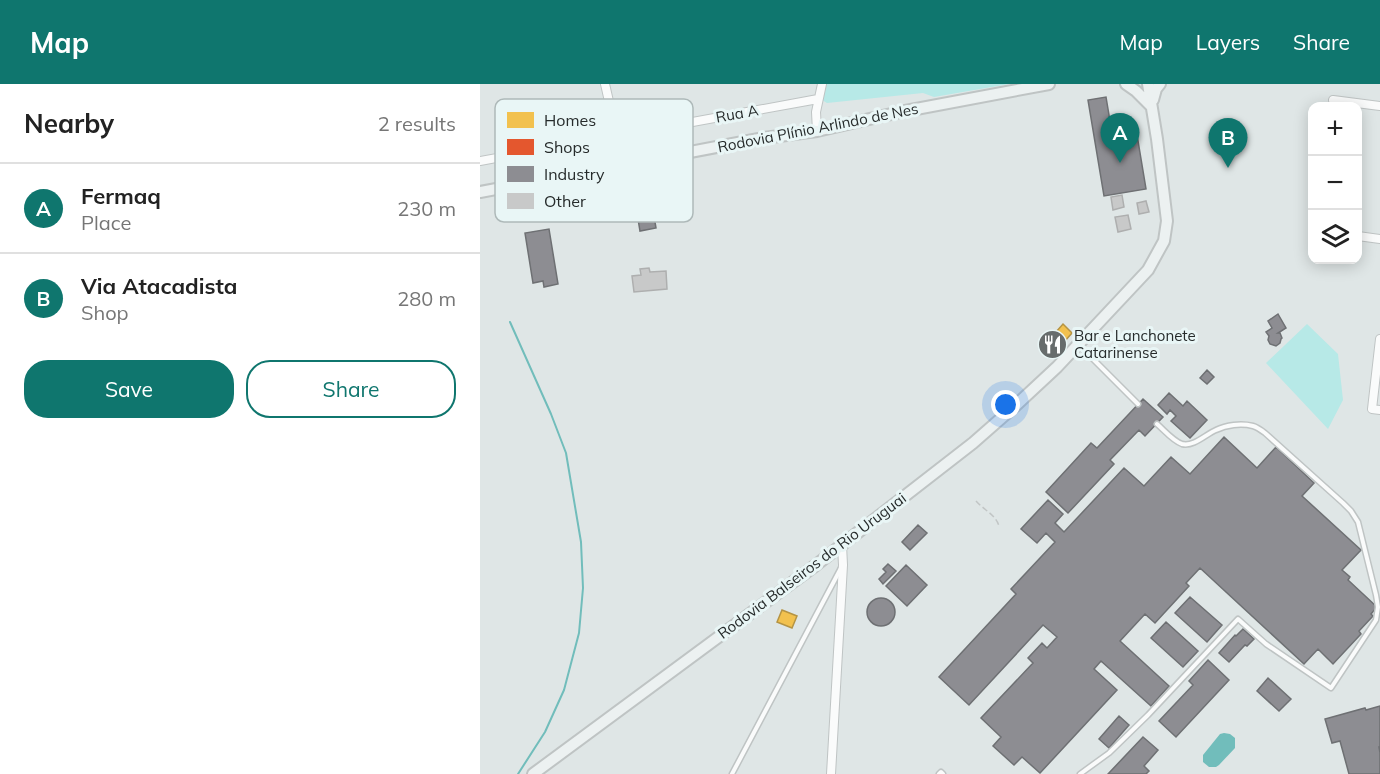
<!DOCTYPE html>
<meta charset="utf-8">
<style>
:root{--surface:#fff;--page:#f6f6f6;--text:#222;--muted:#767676;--line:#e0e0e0;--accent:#0f766e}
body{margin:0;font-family:Mulish,sans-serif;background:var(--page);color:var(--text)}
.controls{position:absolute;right:18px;top:18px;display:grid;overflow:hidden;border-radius:12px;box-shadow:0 3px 15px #0003}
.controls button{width:54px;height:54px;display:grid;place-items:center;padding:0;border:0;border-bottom:2px solid var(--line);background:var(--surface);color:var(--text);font:30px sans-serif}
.you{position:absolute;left:526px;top:321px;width:21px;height:21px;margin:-15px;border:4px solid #fff;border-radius:50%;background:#1a73e8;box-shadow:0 0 0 9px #1a73e833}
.badge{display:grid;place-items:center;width:39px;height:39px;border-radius:50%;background:var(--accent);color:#fff;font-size:20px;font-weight:700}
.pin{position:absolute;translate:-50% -50px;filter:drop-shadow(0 2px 3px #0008)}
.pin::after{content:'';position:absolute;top:32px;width:21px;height:18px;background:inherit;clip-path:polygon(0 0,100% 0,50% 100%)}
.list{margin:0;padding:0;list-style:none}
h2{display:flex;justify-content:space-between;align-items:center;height:78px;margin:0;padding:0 24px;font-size:26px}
h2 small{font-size:20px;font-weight:400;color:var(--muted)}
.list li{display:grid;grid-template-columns:39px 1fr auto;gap:18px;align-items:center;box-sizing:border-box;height:90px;padding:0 24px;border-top:2px solid var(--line)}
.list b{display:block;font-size:22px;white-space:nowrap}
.list p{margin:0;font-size:20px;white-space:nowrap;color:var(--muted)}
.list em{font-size:20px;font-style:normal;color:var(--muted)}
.actions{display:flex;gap:12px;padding:18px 24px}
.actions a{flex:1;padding:14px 0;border:2px solid var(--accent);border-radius:24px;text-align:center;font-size:21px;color:var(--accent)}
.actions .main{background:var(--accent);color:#fff}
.icon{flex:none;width:33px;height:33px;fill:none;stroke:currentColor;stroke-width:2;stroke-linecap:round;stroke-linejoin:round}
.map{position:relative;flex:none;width:900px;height:690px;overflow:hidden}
header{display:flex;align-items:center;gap:36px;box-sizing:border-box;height:84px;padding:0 30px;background:var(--accent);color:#fff}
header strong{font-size:28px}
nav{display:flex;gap:33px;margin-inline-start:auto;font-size:21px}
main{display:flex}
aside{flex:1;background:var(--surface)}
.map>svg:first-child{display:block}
</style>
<header>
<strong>Map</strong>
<nav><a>Map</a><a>Layers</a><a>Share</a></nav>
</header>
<main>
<aside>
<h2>Nearby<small>2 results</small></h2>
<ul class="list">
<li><span class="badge">A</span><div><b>Fermaq</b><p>Place</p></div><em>230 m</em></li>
<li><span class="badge">B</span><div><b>Via Atacadista</b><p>Shop</p></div><em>280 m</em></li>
</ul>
<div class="actions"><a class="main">Save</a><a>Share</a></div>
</aside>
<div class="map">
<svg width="900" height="690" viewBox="0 0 900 690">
<rect width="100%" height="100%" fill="#dfe6e6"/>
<path fill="#b7e9e7" d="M 345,0 L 529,0 L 454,13 L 443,9 L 347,19 L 342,16 Z
M 827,240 L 858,270 L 863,316 L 848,345 L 786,279 Z"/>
<path fill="#71bdbb" d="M 744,649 L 750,650 L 755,654 L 755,664 L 739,681 L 736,683 L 729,683 L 723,678 L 723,671 L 740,650 Z"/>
<path fill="#f2c14e" stroke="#b59444" stroke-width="1.5" d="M 583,240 L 592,249 L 585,257 L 576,248 Z
M 302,526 L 317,532 L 312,544 L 297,538 Z"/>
<path fill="#e4572e" stroke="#ab4a2d" stroke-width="1.5" d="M 576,249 L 585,258 L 570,272 L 562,264 Z"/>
<path fill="#8d8d92" stroke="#6e7073" stroke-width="1.5" d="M 626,13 L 632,49 L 641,48 L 642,54 L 657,51 L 666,105 L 624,112 L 608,16 Z
M 172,121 L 176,144 L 160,147 L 156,123 Z
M 69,145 L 78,200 L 64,203 L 63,197 L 53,199 L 45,149 Z
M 798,230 L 806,244 L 798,249 L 800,249 L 802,254 L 801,255 L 800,259 L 796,262 L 790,260 L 788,256 L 789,252 L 786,248 L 792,244 L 788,237 Z
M 727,286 L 734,293 L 727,300 L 720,294 Z
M 689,309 L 703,322 L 707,317 L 727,336 L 710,354 L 691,337 L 696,332 L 690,326 L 687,330 L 678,321 Z
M 663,315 L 683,333 L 665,352 L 659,346 L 630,376 L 634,380 L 588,429 L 566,408 L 611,359 L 617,364 Z
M 744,353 L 777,384 L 796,363 L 834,399 L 822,412 L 881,466 L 862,486 L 870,493 L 868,496 L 897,523 L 891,530 L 893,532 L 879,547 L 881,550 L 853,580 L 838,565 L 824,580 L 720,484 L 706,499 L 709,502 L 675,539 L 665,530 L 640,557 L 689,602 L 671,622 L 621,577 L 614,585 L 637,606 L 560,689 L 542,673 L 534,681 L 513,662 L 521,653 L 501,634 L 553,579 L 548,574 L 562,559 L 567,564 L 577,553 L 563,541 L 489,621 L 459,593 L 536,510 L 531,505 L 575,458 L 566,449 L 557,459 L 541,445 L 568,416 L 583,430 L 575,439 L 584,448 L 644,384 L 664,402 L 691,373 L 710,390 Z
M 438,441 L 447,449 L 430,466 L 422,458 Z
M 408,480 L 416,487 L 403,500 L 399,495 L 406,488 L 403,485 Z
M 426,481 L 447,501 L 427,522 L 406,502 Z
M 710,513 L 742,541 L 727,558 L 695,529 Z
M387 528a14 14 0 1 1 28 0a14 14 0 1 1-28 0Z
M 686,538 L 718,567 L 703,583 L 671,554 Z
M 763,545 L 774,555 L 767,562 L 765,561 L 749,578 L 739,569 L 755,551 L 756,552 Z
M 728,576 L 749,596 L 696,653 L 679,637 L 713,601 L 709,597 Z
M 788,594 L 811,615 L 799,627 L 777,607 Z
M 900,622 L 900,663 L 899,663 L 900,669 L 900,690 L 869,690 L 860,657 L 852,659 L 845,635 L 885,624 L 886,626 Z
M 639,632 L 649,641 L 629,664 L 619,655 Z
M 663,653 L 678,666 L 664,682 L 669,687 L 666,690 L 628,690 Z"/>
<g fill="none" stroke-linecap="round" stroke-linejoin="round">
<path stroke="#71bdbb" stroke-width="2" d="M 30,238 L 71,330 L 86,369 L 101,458 L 103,504 L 99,549 L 84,606 L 65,648 L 38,690"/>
</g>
<path fill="#c8c9c9" stroke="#aeafaf" stroke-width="1.5" d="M 642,111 L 644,123 L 633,126 L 631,113 Z
M 666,117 L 669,128 L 659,130 L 657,119 Z
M 648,131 L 651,145 L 638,148 L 635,133 Z
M 169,184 L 170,188 L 186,187 L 187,205 L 154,208 L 152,192 L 161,191 L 160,185 Z"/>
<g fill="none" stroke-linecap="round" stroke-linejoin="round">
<defs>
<path id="lane" d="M 599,261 L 658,320
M 252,690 L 361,484
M 459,690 L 461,688 L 463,690
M 600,690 L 629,669 L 668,631 L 758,535 L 786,560 L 851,604 L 896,536 L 898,523 L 896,511 L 878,438 L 871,427 L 863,419 L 785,349 C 781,346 777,343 773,342 C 761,339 746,341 736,346 C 726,350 714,363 702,360 C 693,357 684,346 677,340"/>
<path id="street" d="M 125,0 L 137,52
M 853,16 L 900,22
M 337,47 L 336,28 L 342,0
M 0,77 L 338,15
M 878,152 L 900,155
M 900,255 L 892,325 L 900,326
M 351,690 L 363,481 L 362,461"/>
<path id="secondary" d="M 646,0 L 656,7 L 671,22
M 673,16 L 676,5 L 680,0
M 0,108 L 284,54 L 337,47 L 420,28 L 569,0
M 53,690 L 336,481 L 493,359 L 534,323 L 577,283 L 668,186 L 684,157 L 687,137 L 677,55 L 668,0"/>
</defs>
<use href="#lane" stroke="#bfc4c4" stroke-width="7"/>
<use href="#street" stroke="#bfc4c4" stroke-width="10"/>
<use href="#secondary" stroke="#bfc4c4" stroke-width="14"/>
<path stroke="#c1c5c5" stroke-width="1.5" stroke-dasharray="6 3" stroke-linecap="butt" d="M 496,417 C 504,426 516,431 519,442"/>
<use href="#lane" stroke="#fafbfb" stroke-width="4"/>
<use href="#street" stroke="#fafbfb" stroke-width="8"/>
<use href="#secondary" stroke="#ecf1f1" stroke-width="10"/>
</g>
<defs>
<symbol id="restaurant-disc" viewBox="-11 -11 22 22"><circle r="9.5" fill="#676c6c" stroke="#e9f6f6"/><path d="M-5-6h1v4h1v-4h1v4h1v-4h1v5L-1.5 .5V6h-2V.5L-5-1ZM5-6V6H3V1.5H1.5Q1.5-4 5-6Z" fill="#fff"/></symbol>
</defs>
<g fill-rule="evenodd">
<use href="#restaurant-disc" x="556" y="244" width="33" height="33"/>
</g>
<g text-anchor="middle" stroke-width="6" stroke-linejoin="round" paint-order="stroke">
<g font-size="15" fill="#262b2b" stroke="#e9f6f6">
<text transform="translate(257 30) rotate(-10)" y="5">Rua A</text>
<text transform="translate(338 44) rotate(-11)" y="5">Rodovia Plínio Arlindo de Nes</text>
<text transform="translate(332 482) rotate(-37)" y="5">Rodovia Balseiros do Rio Uruguai</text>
</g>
<g font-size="15" fill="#262b2b" stroke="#e9f6f6" text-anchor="start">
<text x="594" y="257">Bar e Lanchonete<tspan x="594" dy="17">Catarinense</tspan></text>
</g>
</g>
<rect x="15" y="15" width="198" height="123" rx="9" fill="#e9f6f6" stroke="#aeb9b9" stroke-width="1.5"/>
<rect x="27" y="28" width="27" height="16" fill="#f2c14e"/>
<rect x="27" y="55" width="27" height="16" fill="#e4572e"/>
<rect x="27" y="82" width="27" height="16" fill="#8d8d92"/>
<rect x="27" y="109" width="27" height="16" fill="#c8c9c9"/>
<g font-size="16" fill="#262b2b">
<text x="64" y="42">Homes</text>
<text x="64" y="69">Shops</text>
<text x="64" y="96">Industry</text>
<text x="64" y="123">Other</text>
</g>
</svg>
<div class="controls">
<button>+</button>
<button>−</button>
<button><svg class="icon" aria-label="layers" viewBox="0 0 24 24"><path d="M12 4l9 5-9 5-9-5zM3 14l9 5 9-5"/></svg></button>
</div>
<div class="you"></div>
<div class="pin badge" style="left:640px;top:79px">A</div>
<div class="pin badge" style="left:748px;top:84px">B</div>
</div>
</main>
